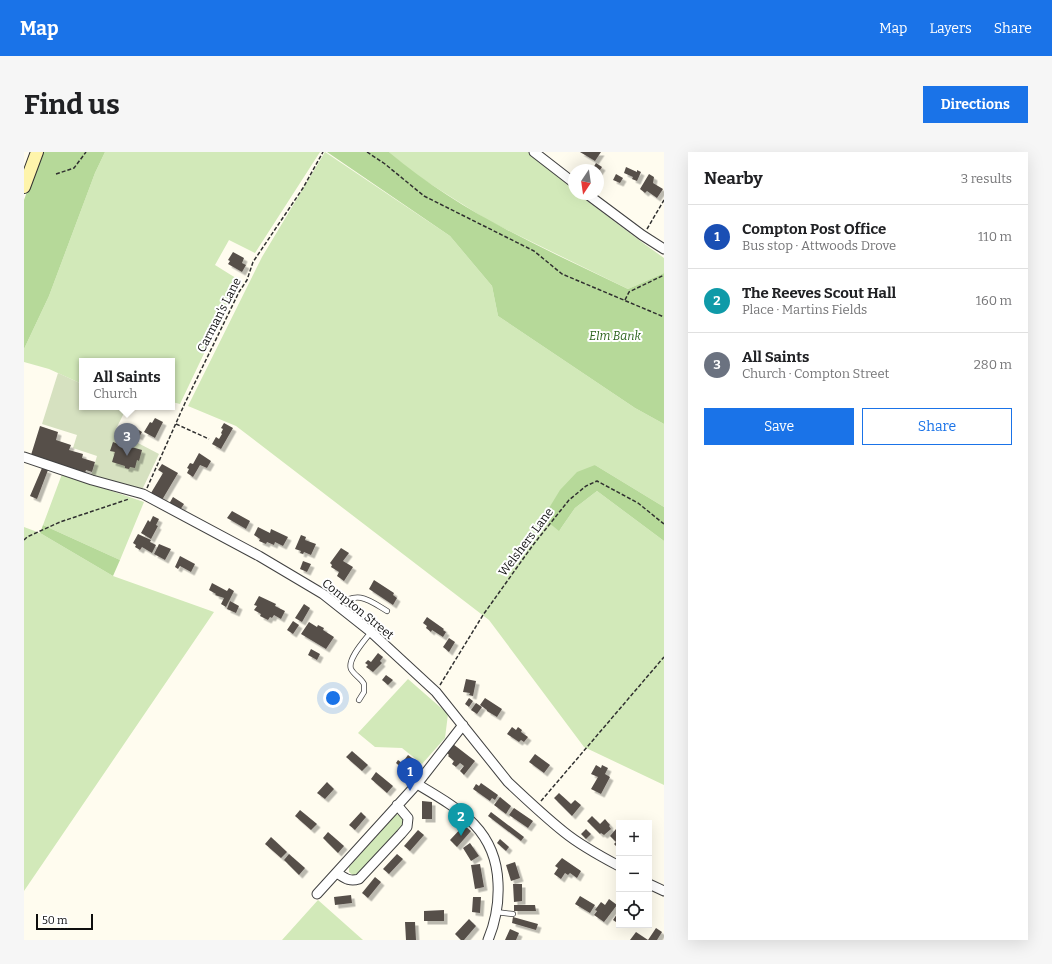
<!DOCTYPE html>
<meta charset="utf-8">
<style>
:root{--surface:#fff;--page:#f6f6f6;--text:#202124;--muted:#757577;--line:#e0e0e0;--accent:#1a73e8}
body{margin:0;font-family:Bitter,serif;background:var(--page);color:var(--text)}
.controls{position:absolute;right:12px;bottom:12px;display:grid;overflow:hidden;border-radius:0px;box-shadow:0 4px 16px #0002}
.controls button{width:36px;height:36px;display:grid;place-items:center;padding:0;border:0;border-bottom:1px solid var(--line);background:var(--surface);color:var(--text);font:20px sans-serif}
.compass{position:absolute;left:544px;top:12px;width:36px;height:36px;border-radius:50%;background:var(--surface);box-shadow:0 4px 16px #0002;rotate:193deg}
.scale{position:absolute;left:12px;bottom:10px;width:57px;box-sizing:border-box;padding-left:4px;border:2px solid #0e0e0e;border-top:0;font-size:11px;line-height:14px;white-space:nowrap;color:#0e0e0e;-webkit-text-stroke:3px #fff;paint-order:stroke}
.you{position:absolute;left:309px;top:546px;width:14px;height:14px;margin:-10px;border:3px solid #fff;border-radius:50%;background:#1a73e8;box-shadow:0 0 0 6px #1a73e833}
.badge{display:grid;place-items:center;width:26px;height:26px;border-radius:50%;background:var(--accent);color:#fff;font-size:13px;font-weight:700}
.pin{position:absolute;translate:-50% -33px;filter:drop-shadow(0 1px 2px #0008)}
.pin::after{content:'';position:absolute;top:21px;width:14px;height:12px;background:inherit;clip-path:polygon(0 0,100% 0,50% 100%)}
.popup{position:absolute;left:55px;top:206px;width:96px;height:52px;box-sizing:border-box;display:grid;place-content:center;border-radius:0px;background:var(--surface);filter:drop-shadow(0 1px 3px #0005);font-size:13px;white-space:nowrap;color:var(--muted)}
.popup b{font-size:15px;color:var(--text)}
.popup::after{content:'';position:absolute;left:50%;top:100%;margin-left:-8px;border:8px solid transparent;border-top-color:var(--surface)}
.list{margin:0;padding:0;list-style:none}
h2{display:flex;justify-content:space-between;align-items:center;height:52px;margin:0;padding:0 16px;font-size:17px}
h2 small{font-size:13px;font-weight:400;color:var(--muted)}
.list li{display:grid;grid-template-columns:26px 1fr auto;gap:12px;align-items:center;box-sizing:border-box;height:64px;padding:0 16px;border-top:1px solid var(--line)}
.list b{display:block;font-size:15px;white-space:nowrap}
.list p{margin:0;font-size:13px;white-space:nowrap;color:var(--muted)}
.list em{font-size:13px;font-style:normal;color:var(--muted)}
.actions{display:flex;gap:8px;padding:12px 16px}
.actions a{flex:1;padding:9px 0;border:1px solid var(--accent);border-radius:0px;text-align:center;font-size:14px;color:var(--accent)}
.actions .main{background:var(--accent);color:#fff}
.icon{flex:none;width:22px;height:22px;fill:none;stroke:currentColor;stroke-width:2;stroke-linecap:round;stroke-linejoin:round}
.map{position:relative;flex:none;width:640px;height:788px;overflow:hidden;border-radius:0px}
header{display:flex;align-items:center;gap:24px;box-sizing:border-box;height:56px;padding:0 20px;background:var(--accent);color:#fff}
header strong{font-size:19px}
nav{display:flex;gap:22px;margin-inline-start:auto;font-size:14px}
.intro{display:flex;align-items:center;justify-content:space-between;box-sizing:border-box;height:96px;padding:0 24px}
h1{margin:0;font-size:28px}
.button{padding:10px 18px;border-radius:0px;background:var(--accent);color:#fff;font-size:14px;font-weight:700}
main{display:flex;gap:24px;padding:0 24px}
aside{flex:1;background:var(--surface);border-radius:0px;box-shadow:0 4px 16px #0002}
.map>svg:first-child{display:block}
</style>
<header>
<strong>Map</strong>
<nav><a>Map</a><a>Layers</a><a>Share</a></nav>
</header>
<div class="intro"><h1>Find us</h1><a class="button">Directions</a></div>
<main>
<div class="map">
<svg width="640" height="788" viewBox="0 0 640 788">
<defs>
<filter id="shadow"><feDropShadow dx="3.5" dy="3.5" stdDeviation="0" flood-color="#0004"/></filter>
</defs>
<rect width="100%" height="100%" fill="#fffcef"/>
<path fill="#d2e9b9" d="M 81,0 L 296,0 L 231,101 L 205,88 L 191,113 L 215,128 L 156,252 L 148,250 L 148,209 L 58,209 L 58,232 L 25,217 L 0,210 L 0,197 L 25,144 L 71,21 Z
M 301,0 L 426,84 L 468,134 L 474,164 L 611,256 L 640,272 L 640,355 L 571,313 L 535,379 L 551,356 L 573,339 L 640,389 L 640,633 L 560,595 L 465,468 L 212,274 L 164,254 L 238,105 Z
M 365,0 L 504,0 L 550,38 L 550,42 L 554,42 L 619,91 L 640,106 L 640,121 L 604,137 L 465,69 L 389,21 Z
M 38,322 L 120,350 L 96,408 L 19,373 Z
M 0,375 L 16,381 L 89,424 L 190,460 L 0,739 Z
M 384,527 L 424,562 L 421,586 L 398,612 L 378,596 L 351,595 L 334,581 Z
M 372,662 L 379,665 L 380,672 L 334,724 L 330,724 L 325,720 L 325,715 Z
M 294,748 L 339,788 L 258,788 Z"/>
<path fill="#b6d999" d="M 17,0 L 81,0 L 71,21 L 25,144 L 0,197 L 0,48 Z
M 303,0 L 365,0 C 435,60 521,97 604,137 L 640,121 L 640,272 L 611,256 L 474,164 L 468,134 L 426,84 Z
M 571,313 L 640,355 L 640,389 L 573,339 L 551,356 L 535,379 L 519,366 L 536,338 L 553,320 Z
M 19,373 L 96,408 L 89,424 L 16,381 Z"/>
<path fill="#d6e1c0" d="M 34,221 L 58,232 L 58,255 L 103,255 L 91,279 L 135,302 L 118,338 L 67,324 L 73,304 L 49,296 L 53,283 L 18,272 Z"/>
<path fill="#574f4a" filter="url(#shadow)" d="M 556,0 L 577,0 L 571,9 Z
M 572,11 L 578,15 L 574,21 L 574,18 L 568,18 Z
M 602,15 L 613,20 L 613,18 L 617,20 L 613,29 L 608,27 L 609,25 L 600,21 Z
M 592,22 L 599,26 L 596,31 L 589,28 Z
M 625,22 L 630,25 L 629,31 L 639,37 L 633,46 L 623,39 L 621,41 L 616,37 Z
M 209,100 L 220,106 L 218,111 L 222,113 L 218,120 L 204,112 L 206,109 L 204,108 Z
M 131,266 L 139,270 L 131,286 L 120,280 L 126,270 L 128,271 Z
M 200,271 L 209,276 L 197,297 L 188,292 L 192,285 L 195,287 L 198,282 L 197,281 L 199,277 L 197,276 Z
M 16,274 L 34,280 L 32,288 L 47,293 L 45,298 L 59,302 L 58,306 L 71,310 L 68,320 L 62,318 L 61,321 L 7,303 Z
M 110,275 L 118,280 L 115,285 L 107,280 Z
M 96,285 L 106,288 L 104,294 L 118,298 L 115,309 L 113,308 L 111,316 L 106,315 L 105,317 L 101,316 L 101,314 L 88,310 L 91,300 L 86,299 L 89,290 L 94,292 Z
M 175,301 L 187,309 L 183,316 L 176,313 L 169,325 L 163,321 L 165,317 L 163,316 L 166,311 L 169,312 Z
M 138,312 L 154,321 L 138,348 L 127,341 L 139,321 L 134,318 Z
M 18,316 L 24,318 L 13,347 L 6,344 Z
M 149,345 L 160,352 L 156,358 L 145,352 Z
M 208,359 L 226,369 L 222,377 L 203,366 Z
M 129,364 L 135,367 L 132,373 L 134,374 L 127,387 L 117,381 L 124,368 L 126,370 Z
M 234,375 L 246,381 L 247,377 L 264,385 L 259,394 L 251,390 L 250,393 L 243,390 L 242,392 L 235,389 L 236,387 L 230,383 Z
M 114,382 L 127,388 L 126,390 L 132,393 L 128,401 L 118,395 L 116,398 L 111,395 L 112,393 L 109,391 Z
M 277,383 L 282,385 L 281,388 L 292,392 L 287,403 L 280,400 L 279,402 L 276,401 L 277,399 L 271,397 Z
M 135,392 L 147,397 L 141,408 L 130,402 Z
M 317,396 L 325,401 L 319,409 L 329,415 L 320,429 L 313,424 L 315,420 L 307,415 L 308,413 L 306,411 Z
M 156,404 L 171,412 L 167,420 L 156,414 L 154,417 L 151,415 Z
M 279,409 L 287,412 L 283,420 L 276,417 Z
M 350,428 L 370,441 L 369,443 L 373,446 L 369,453 L 345,437 Z
M 188,431 L 203,439 L 205,436 L 210,439 L 202,455 L 197,452 L 200,446 L 191,443 L 192,442 L 185,438 Z
M 235,444 L 252,452 L 251,454 L 261,459 L 257,467 L 250,463 L 248,466 L 246,465 L 244,468 L 236,464 L 237,462 L 230,458 L 233,454 L 230,453 Z
M 206,449 L 215,454 L 212,461 L 203,457 Z
M 280,452 L 286,456 L 278,470 L 271,466 Z
M 403,465 L 420,477 L 419,478 L 422,480 L 419,485 L 408,478 L 407,480 L 402,476 L 403,474 L 399,471 Z
M 269,469 L 275,473 L 269,482 L 263,478 Z
M 285,470 L 293,475 L 294,473 L 300,476 L 299,478 L 310,485 L 302,497 L 277,482 Z
M 425,486 L 431,490 L 425,500 L 419,495 Z
M 287,497 L 296,502 L 293,508 L 284,503 Z
M 354,501 L 359,505 L 356,509 L 358,511 L 349,520 L 342,515 L 344,513 L 341,511 L 344,508 L 347,510 Z
M 362,523 L 369,528 L 364,533 L 358,528 Z
M 442,527 L 452,529 L 449,544 L 445,543 L 446,541 L 439,540 Z
M 445,546 L 449,549 L 445,555 L 441,552 Z
M 461,546 L 478,557 L 473,565 L 463,559 L 463,558 L 456,553 Z
M 452,551 L 458,555 L 453,562 L 447,558 Z
M 488,575 L 492,578 L 494,575 L 498,578 L 497,580 L 504,585 L 500,590 L 497,588 L 495,590 L 483,582 Z
M 429,592 L 451,609 L 440,623 L 436,619 L 440,614 L 436,611 L 432,615 L 428,612 L 430,609 L 424,604 L 425,603 L 422,600 Z
M 328,599 L 344,613 L 338,619 L 322,605 Z
M 511,602 L 526,613 L 520,621 L 505,610 Z
M 384,603 L 391,608 L 381,619 L 372,611 L 374,608 L 378,611 Z
M 572,613 L 577,616 L 578,613 L 584,616 L 581,622 L 586,625 L 577,642 L 567,637 L 574,625 L 567,622 Z
M 352,620 L 369,634 L 363,641 L 347,627 Z
M 303,630 L 310,637 L 301,647 L 293,641 Z
M 457,631 L 474,643 L 471,648 L 468,646 L 466,649 L 449,637 L 452,632 L 455,634 Z
M 535,641 L 547,652 L 551,648 L 557,653 L 548,664 L 530,646 Z
M 476,645 L 487,654 L 482,662 L 470,653 Z
M 398,649 L 408,650 L 408,667 L 398,667 Z
M 490,656 L 509,669 L 504,676 L 485,663 Z
M 276,658 L 293,672 L 287,678 L 271,664 Z
M 337,660 L 342,665 L 331,678 L 325,673 Z
M 467,660 L 500,685 L 497,689 L 464,664 Z
M 568,664 L 576,672 L 581,667 L 586,673 L 585,674 L 587,677 L 580,683 L 577,681 L 576,682 L 563,669 Z
M 440,673 L 447,679 L 433,695 L 426,688 Z
M 562,677 L 567,682 L 562,687 L 557,682 Z
M 592,677 L 595,680 L 595,697 L 590,692 L 592,690 L 586,684 Z
M 394,678 L 400,683 L 386,699 L 380,694 Z
M 304,680 L 320,694 L 314,701 L 299,686 Z
M 247,685 L 263,700 L 257,706 L 241,692 Z
M 476,687 L 485,695 L 482,699 L 473,691 Z
M 446,691 L 455,704 L 447,709 L 439,696 Z
M 265,702 L 281,716 L 275,723 L 260,708 Z
M 373,702 L 379,707 L 365,722 L 359,717 Z
M 538,706 L 557,719 L 553,726 L 546,721 L 544,723 L 541,721 L 537,727 L 530,722 L 534,716 L 531,714 Z
M 491,710 L 496,726 L 487,729 L 482,713 Z
M 456,712 L 460,735 L 451,737 L 447,713 Z
M 351,725 L 357,730 L 344,746 L 338,741 Z
M 489,732 L 498,732 L 498,749 L 490,750 Z
M 327,743 L 328,751 L 311,753 L 310,745 Z
M 556,744 L 571,753 L 566,761 L 551,752 Z
M 449,745 L 457,745 L 456,761 L 448,760 Z
M 585,747 L 593,753 L 580,770 L 570,763 L 573,759 L 571,758 L 577,750 L 581,753 Z
M 490,753 L 511,753 L 512,759 L 490,759 Z
M 420,758 L 420,769 L 400,769 L 400,759 Z
M 595,759 L 595,772 L 589,768 Z
M 489,765 L 514,772 L 512,778 L 488,771 Z
M 445,767 L 452,774 L 440,788 L 437,788 L 431,782 Z
M 381,770 L 391,770 L 392,788 L 382,788 Z
M 632,776 L 638,780 L 633,788 L 606,788 L 612,780 L 624,788 Z
M 486,777 L 495,781 L 492,788 L 481,788 Z"/>
<g fill="none" stroke-linecap="round" stroke-linejoin="round">
<defs>
<path id="lane" d="M 313,453 C 335,439 343,447 363,459
M 335,548 L 340,540 L 340,532 C 337,526 330,523 327,517 C 323,507 341,488 347,480
M 472,760 L 489,762"/>
<path id="street" d="M 510,0 L 550,31
M 563,42 L 618,83 L 640,97
M 0,305 L 68,328 L 119,342 L 235,404 L 299,442 L 347,480 L 412,540 L 484,630 C 502,647 520,664 540,680 C 556,693 576,704 595,714
M 393,632 C 435,657 472,677 474,731 C 475,751 472,769 464,788
M 313,721 C 321,726 325,730 335,727 L 377,682 L 383,675 L 384,666 L 373,653
M 625,732 L 640,739
M 293,742 L 393,632 L 439,573"/>
<path id="secondary" d="M 0,35 L 13,0"/>
</defs>
<use href="#lane" stroke="#414141" stroke-width="6"/>
<use href="#street" stroke="#414141" stroke-width="11"/>
<use href="#secondary" stroke="#303030" stroke-width="14"/>
<path stroke="#303030" stroke-width="1.5" stroke-dasharray="4 2" stroke-linecap="butt" d="M 343,0 L 361,12 L 400,44 L 510,99 L 538,122 L 640,165
M 32,22 L 50,16 L 62,0
M 623,77 L 640,48
M 601,148 L 605,140 L 640,123
M 152,272 L 185,287
M 123,336 L 161,251 L 215,140 L 223,128 L 229,110 L 279,36 L 299,0
M 0,388 L 3,385 L 36,370 L 105,347
M 416,533 L 459,463 L 509,393 L 545,348 L 562,334 L 573,329 L 614,351 L 640,372
M 517,649 L 640,505"/>
<use href="#lane" stroke="#fff" stroke-width="4.5"/>
<use href="#street" stroke="#fff" stroke-width="9"/>
<use href="#secondary" stroke="#fef4ab" stroke-width="12"/>
</g>
<g text-anchor="middle" stroke-width="4" stroke-linejoin="round" paint-order="stroke">
<g font-size="12" fill="#0e0e0e" stroke="#fff">
<text transform="translate(195 163) rotate(-63)" y="4">Carman's Lane</text>
<text transform="translate(502 390) rotate(-53)" y="4">Welshers Lane</text>
<text transform="translate(334 457) rotate(39)" y="4">Compton Street</text>
</g>
<g font-size="12" font-style="italic" fill="#2e651f" stroke="#fff">
<text x="591" y="188">Elm Bank</text>
</g>
</g>
</svg>
<div class="controls">
<button>+</button>
<button>−</button>
<button><svg class="icon" aria-label="locate" viewBox="0 0 24 24"><circle cx="12" cy="12" r="6"/><path d="M12 2v4M12 18v4M2 12h4M18 12h4"/></svg></button>
</div>
<svg class="compass" viewBox="-18 -18 36 36"><path d="M0-13l5 13h-10z" fill="#e53935"/><path d="M0 13l5-13h-10z" fill="#757577"/></svg>
<div class="scale">50 m</div>
<div class="you"></div>
<div class="pin badge" style="left:386px;top:639px;background:#1a4fb4">1</div>
<div class="pin badge" style="left:437px;top:684px;background:#0f9aa8">2</div>
<div class="pin badge" style="left:103px;top:304px;background:#6b7280">3</div>
<div class="popup"><b>All Saints</b>Church</div>
</div>
<aside>
<h2>Nearby<small>3 results</small></h2>
<ul class="list">
<li><span class="badge" style="background:#1a4fb4">1</span><div><b>Compton Post Office</b><p>Bus stop · Attwoods Drove</p></div><em>110 m</em></li>
<li><span class="badge" style="background:#0f9aa8">2</span><div><b>The Reeves Scout Hall</b><p>Place · Martins Fields</p></div><em>160 m</em></li>
<li><span class="badge" style="background:#6b7280">3</span><div><b>All Saints</b><p>Church · Compton Street</p></div><em>280 m</em></li>
</ul>
<div class="actions"><a class="main">Save</a><a>Share</a></div>
</aside>
</main>
